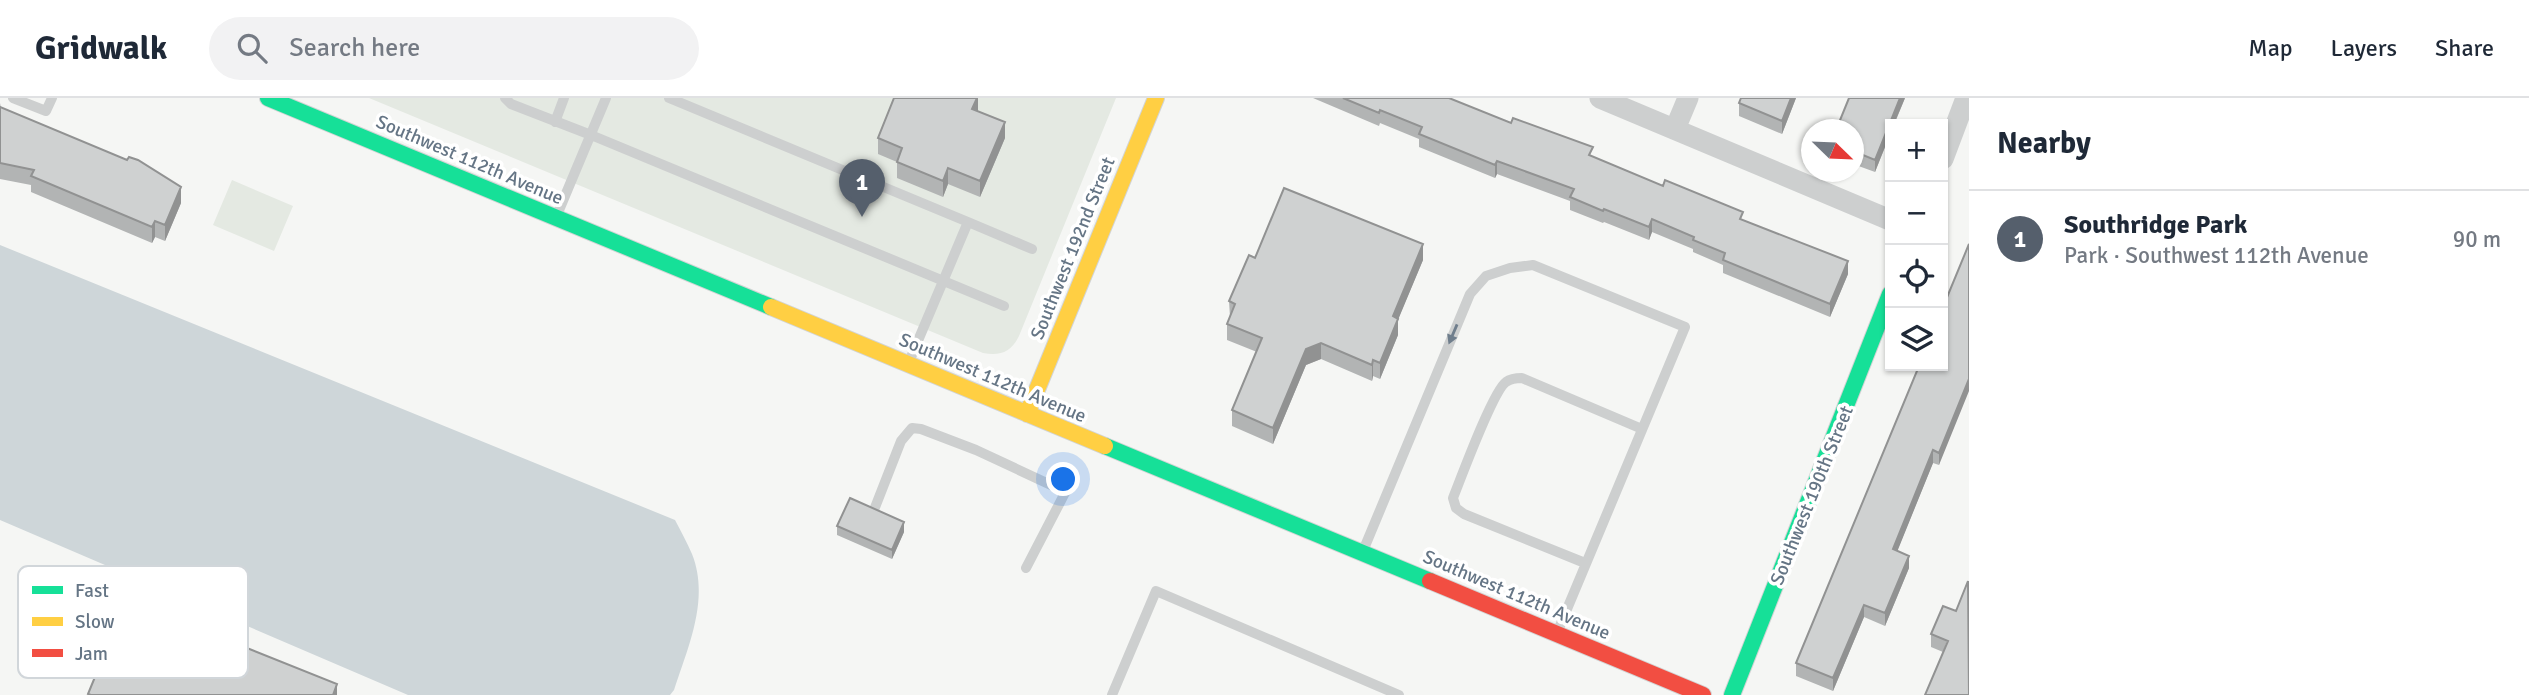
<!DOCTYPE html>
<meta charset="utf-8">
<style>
:root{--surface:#fff;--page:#f2f2f3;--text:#1f2937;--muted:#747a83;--line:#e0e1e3;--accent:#555f6c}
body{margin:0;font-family:Signika,sans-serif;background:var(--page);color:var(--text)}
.controls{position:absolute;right:21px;top:21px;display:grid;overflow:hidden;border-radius:0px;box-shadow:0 2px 5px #0004}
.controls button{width:63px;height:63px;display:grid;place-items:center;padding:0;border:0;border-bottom:2px solid var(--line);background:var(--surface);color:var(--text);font:35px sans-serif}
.compass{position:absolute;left:1801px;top:21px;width:63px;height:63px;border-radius:50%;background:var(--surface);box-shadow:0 2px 5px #0004;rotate:113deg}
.you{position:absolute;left:1064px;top:382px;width:24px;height:24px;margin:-18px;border:5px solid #fff;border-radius:50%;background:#1a73e8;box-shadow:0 0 0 10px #1a73e833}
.badge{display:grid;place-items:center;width:46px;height:46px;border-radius:50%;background:var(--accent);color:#fff;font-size:23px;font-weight:700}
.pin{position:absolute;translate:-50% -58px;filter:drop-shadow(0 2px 4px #0008)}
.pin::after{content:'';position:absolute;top:37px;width:24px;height:21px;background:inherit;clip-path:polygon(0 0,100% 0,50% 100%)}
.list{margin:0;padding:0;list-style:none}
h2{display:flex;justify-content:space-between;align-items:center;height:91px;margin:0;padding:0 28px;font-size:30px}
h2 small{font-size:23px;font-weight:400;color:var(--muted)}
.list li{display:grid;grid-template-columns:46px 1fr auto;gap:21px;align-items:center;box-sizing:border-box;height:98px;padding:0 28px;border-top:2px solid var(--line)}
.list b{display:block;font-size:26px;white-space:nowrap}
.list p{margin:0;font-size:23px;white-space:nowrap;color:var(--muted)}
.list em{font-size:23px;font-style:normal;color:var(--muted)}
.icon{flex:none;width:38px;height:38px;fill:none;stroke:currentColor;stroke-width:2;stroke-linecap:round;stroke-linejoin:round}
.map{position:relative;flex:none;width:1969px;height:597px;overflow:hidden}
header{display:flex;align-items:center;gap:42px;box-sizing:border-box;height:98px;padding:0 35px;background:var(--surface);border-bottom:2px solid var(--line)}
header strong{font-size:33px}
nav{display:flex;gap:38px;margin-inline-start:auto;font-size:24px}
.search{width:490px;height:63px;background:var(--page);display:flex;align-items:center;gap:18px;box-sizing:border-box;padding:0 24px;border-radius:38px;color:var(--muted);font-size:26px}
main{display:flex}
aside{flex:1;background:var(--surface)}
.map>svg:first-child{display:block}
</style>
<header>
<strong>Gridwalk</strong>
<div class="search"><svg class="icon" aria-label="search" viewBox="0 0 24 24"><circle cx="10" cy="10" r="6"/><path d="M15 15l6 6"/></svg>Search here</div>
<nav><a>Map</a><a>Layers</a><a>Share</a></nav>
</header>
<main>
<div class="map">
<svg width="1969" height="597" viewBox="0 0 1969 597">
<rect width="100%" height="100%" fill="#f5f6f4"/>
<path fill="#e4e9e2" d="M 369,0 L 1116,0 L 1019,238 C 1011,254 1001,258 983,255 Z
M 232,82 L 293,108 L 274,153 L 213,127 Z"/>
<path fill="#ced6d9" d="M 0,147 L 675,422 C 681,433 687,445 692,456 C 710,501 688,549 674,592 L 670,597 L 408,597 L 0,422 Z"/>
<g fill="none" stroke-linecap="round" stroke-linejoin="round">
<defs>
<path id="fast" d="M 268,0 L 771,209
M 1105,348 L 1430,483
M 1732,597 L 1890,196"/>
<path id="slow" d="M 771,209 L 1105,348
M 1027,316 L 1156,0"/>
<path id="jam" d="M 1430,483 L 1703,597"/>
</defs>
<use href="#fast" stroke="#d2d4d4" stroke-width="18"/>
<use href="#slow" stroke="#d2d4d4" stroke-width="18"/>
<use href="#jam" stroke="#d2d4d4" stroke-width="18"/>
<path stroke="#cdcfcf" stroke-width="10" d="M 13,0 L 46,13 L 52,0
M 505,0 L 511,6 L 591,37 L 1004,208
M 669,0 L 968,124 L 909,264
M 555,24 L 564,0
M 557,117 L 606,0
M 968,124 L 1032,151
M 874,412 L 901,343 L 912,330 L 921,331 L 976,352 L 1066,394
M 1363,453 L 1470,196 L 1486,178 L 1510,170 L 1533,167 L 1685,229 L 1557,535
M 1585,465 L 1464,416 L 1456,410 L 1453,400 C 1461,380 1493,293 1506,284 C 1510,281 1516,280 1522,280 L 1642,331
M 1026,470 L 1068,389
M 1112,597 L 1156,493 L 1399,597"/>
<path stroke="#cdcfcf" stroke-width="21" d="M 1600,0 L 1890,122
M 1675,31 L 1688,0
M 1943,61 L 1966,0"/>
<use href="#fast" stroke="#16e098" stroke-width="16"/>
<use href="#slow" stroke="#ffcf43" stroke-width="16"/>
<use href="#jam" stroke="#f24e42" stroke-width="16"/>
</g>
<path fill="#b2b4b4" d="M 978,0 L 978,13 L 1005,40 L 980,99 L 948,86 L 943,99 L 897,80 L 897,64 L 878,56 L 878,40 Z
M 1313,0 L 1449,0 L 1743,122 L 1848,176 L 1830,219 L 1723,175 L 1723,167 L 1693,154 L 1693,151 L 1652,134 L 1649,142 L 1604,124 L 1603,125 L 1570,112 L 1570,103 L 1497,76 L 1495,80 L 1419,49 L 1419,41 L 1380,25 L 1379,28 Z
M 1796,0 L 1782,36 L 1739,18 L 1739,5 Z
M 1905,0 L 1875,74 L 1853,66 L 1853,32 Z
M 0,5 L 1,10 L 181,105 L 165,143 L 155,139 L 152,145 L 31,94 L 31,87 L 0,81 Z
M 1969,146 L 1939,367 L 1933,365 L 1897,453 L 1909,470 L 1885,528 L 1864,519 L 1833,593 L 1796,578 L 1796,565 Z
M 1255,160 L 1423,162 L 1398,221 L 1398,237 L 1380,281 L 1373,278 L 1372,283 L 1321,261 L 1306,267 L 1273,346 L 1232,328 L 1232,312 L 1257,254 L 1227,242 L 1227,226 L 1230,219 L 1229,203 Z
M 837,428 L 904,434 L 892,461 L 837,437 Z
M 1969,483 L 1943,554 L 1931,549 L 1931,536 L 1956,513 Z"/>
<path fill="#919292" d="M 977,0 L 978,0 L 978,14 L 972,11 Z
M 1791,0 L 1796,0 L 1782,36 L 1782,23 Z
M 1900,0 L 1905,0 L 1894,26 L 1890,26 L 1890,36 L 1875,74 L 1875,62 Z
M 1005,24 L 1005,40 L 980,99 L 980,83 Z
M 1497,63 L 1497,76 L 1495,80 L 1495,67 Z
M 948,70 L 948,86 L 943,99 L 943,83 Z
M 181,89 L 181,105 L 165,143 L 165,127 Z
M 1652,121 L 1652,134 L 1649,142 L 1649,129 Z
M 155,123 L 155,139 L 152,145 L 152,129 Z
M 1423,146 L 1423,162 L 1393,234 L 1393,218 Z
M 1848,163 L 1848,176 L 1830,219 L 1830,206 Z
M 1398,221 L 1398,237 L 1380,281 L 1380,265 Z
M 1321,245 L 1321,261 L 1306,267 L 1273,346 L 1273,330 L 1306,251 Z
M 1373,262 L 1373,278 L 1372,283 L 1372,267 Z
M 1969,281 L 1969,293 L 1939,367 L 1939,355 Z
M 1933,352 L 1933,365 L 1893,464 L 1893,451 Z
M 904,424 L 904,434 L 892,461 L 892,452 Z
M 1909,458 L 1909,470 L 1885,528 L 1885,515 Z
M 1864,507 L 1864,519 L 1833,593 L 1833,580 Z
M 337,586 L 337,597 L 333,597 Z"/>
<path fill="#cfd1d1" stroke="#919292" stroke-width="2" d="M 894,0 L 977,0 L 972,11 L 1005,24 L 980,83 L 948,70 L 943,83 L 897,64 L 902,50 L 878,40 Z
M 1343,0 L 1449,0 L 1511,25 L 1513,20 L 1593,49 L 1589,57 L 1663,88 L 1665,82 L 1743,114 L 1740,121 L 1848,163 L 1830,206 L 1723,162 L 1725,155 L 1693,142 L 1694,139 L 1652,121 L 1649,129 L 1604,111 L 1603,113 L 1570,99 L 1574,91 L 1497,63 L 1495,67 L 1419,36 L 1422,29 L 1380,12 L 1379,15 Z
M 1741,0 L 1791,0 L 1782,23 L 1739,5 Z
M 1849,0 L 1900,0 L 1875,62 L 1853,53 L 1853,32 L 1836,32 Z
M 0,9 L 127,62 L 129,59 L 138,62 L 181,89 L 165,127 L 155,123 L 152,129 L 31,78 L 34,72 L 0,65 Z
M 1284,90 L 1423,146 L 1393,218 L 1398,221 L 1380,265 L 1373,262 L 1372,267 L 1321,245 L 1306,251 L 1273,330 L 1232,312 L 1262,240 L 1227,226 L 1235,206 L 1229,203 L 1249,157 L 1255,160 Z
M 1969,146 L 1969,281 L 1939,355 L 1933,352 L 1893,451 L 1909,458 L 1885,515 L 1864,507 L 1833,580 L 1796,565 L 1919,268 L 1943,268 L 1943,209 Z
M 850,400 L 904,424 L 892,452 L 837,428 Z
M 1968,483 L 1969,597 L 1925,597 L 1948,543 L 1931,536 L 1943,508 L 1956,513 Z
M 132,504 L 337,586 L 333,597 L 91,597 L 88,596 L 97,574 L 103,576 Z"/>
<defs><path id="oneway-solid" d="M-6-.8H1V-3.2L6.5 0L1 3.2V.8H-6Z" transform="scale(1.75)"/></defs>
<use fill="#6f7e8c" href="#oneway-solid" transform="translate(1453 236) rotate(113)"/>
<g text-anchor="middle" stroke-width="7" stroke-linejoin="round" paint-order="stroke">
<g font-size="19" fill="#657585" stroke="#fff">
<text transform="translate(470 61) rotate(23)" y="7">Southwest 112th Avenue</text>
<text transform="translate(1072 150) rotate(-68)" y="7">Southwest 192nd Street</text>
<text transform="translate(993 279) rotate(23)" y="7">Southwest 112th Avenue</text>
<text transform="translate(1811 397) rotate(-68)" y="7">Southwest 190th Street</text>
<text transform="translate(1517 496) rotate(23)" y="7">Southwest 112th Avenue</text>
</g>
</g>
<rect x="18" y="468" width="230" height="112" rx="10" fill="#fff" stroke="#d1d6da" stroke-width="2"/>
<rect x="32" y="488" width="31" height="8" fill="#16e098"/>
<rect x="32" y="519" width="31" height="9" fill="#ffcf43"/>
<rect x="32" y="551" width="31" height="8" fill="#f24e42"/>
<g font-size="19" fill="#657585">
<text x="75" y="499">Fast</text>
<text x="75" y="530">Slow</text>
<text x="75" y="562">Jam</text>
</g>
</svg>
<div class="controls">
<button>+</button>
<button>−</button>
<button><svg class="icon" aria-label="locate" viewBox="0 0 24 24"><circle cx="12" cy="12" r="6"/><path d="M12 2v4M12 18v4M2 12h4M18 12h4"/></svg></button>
<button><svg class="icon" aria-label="layers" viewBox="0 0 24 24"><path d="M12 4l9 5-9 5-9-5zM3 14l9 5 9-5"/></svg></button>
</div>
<svg class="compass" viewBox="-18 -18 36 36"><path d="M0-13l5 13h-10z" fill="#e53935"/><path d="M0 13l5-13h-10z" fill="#747a83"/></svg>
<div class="you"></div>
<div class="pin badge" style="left:862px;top:119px">1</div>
</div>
<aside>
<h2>Nearby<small></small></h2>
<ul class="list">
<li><span class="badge">1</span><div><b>Southridge Park</b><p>Park · Southwest 112th Avenue</p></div><em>90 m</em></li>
</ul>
</aside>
</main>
